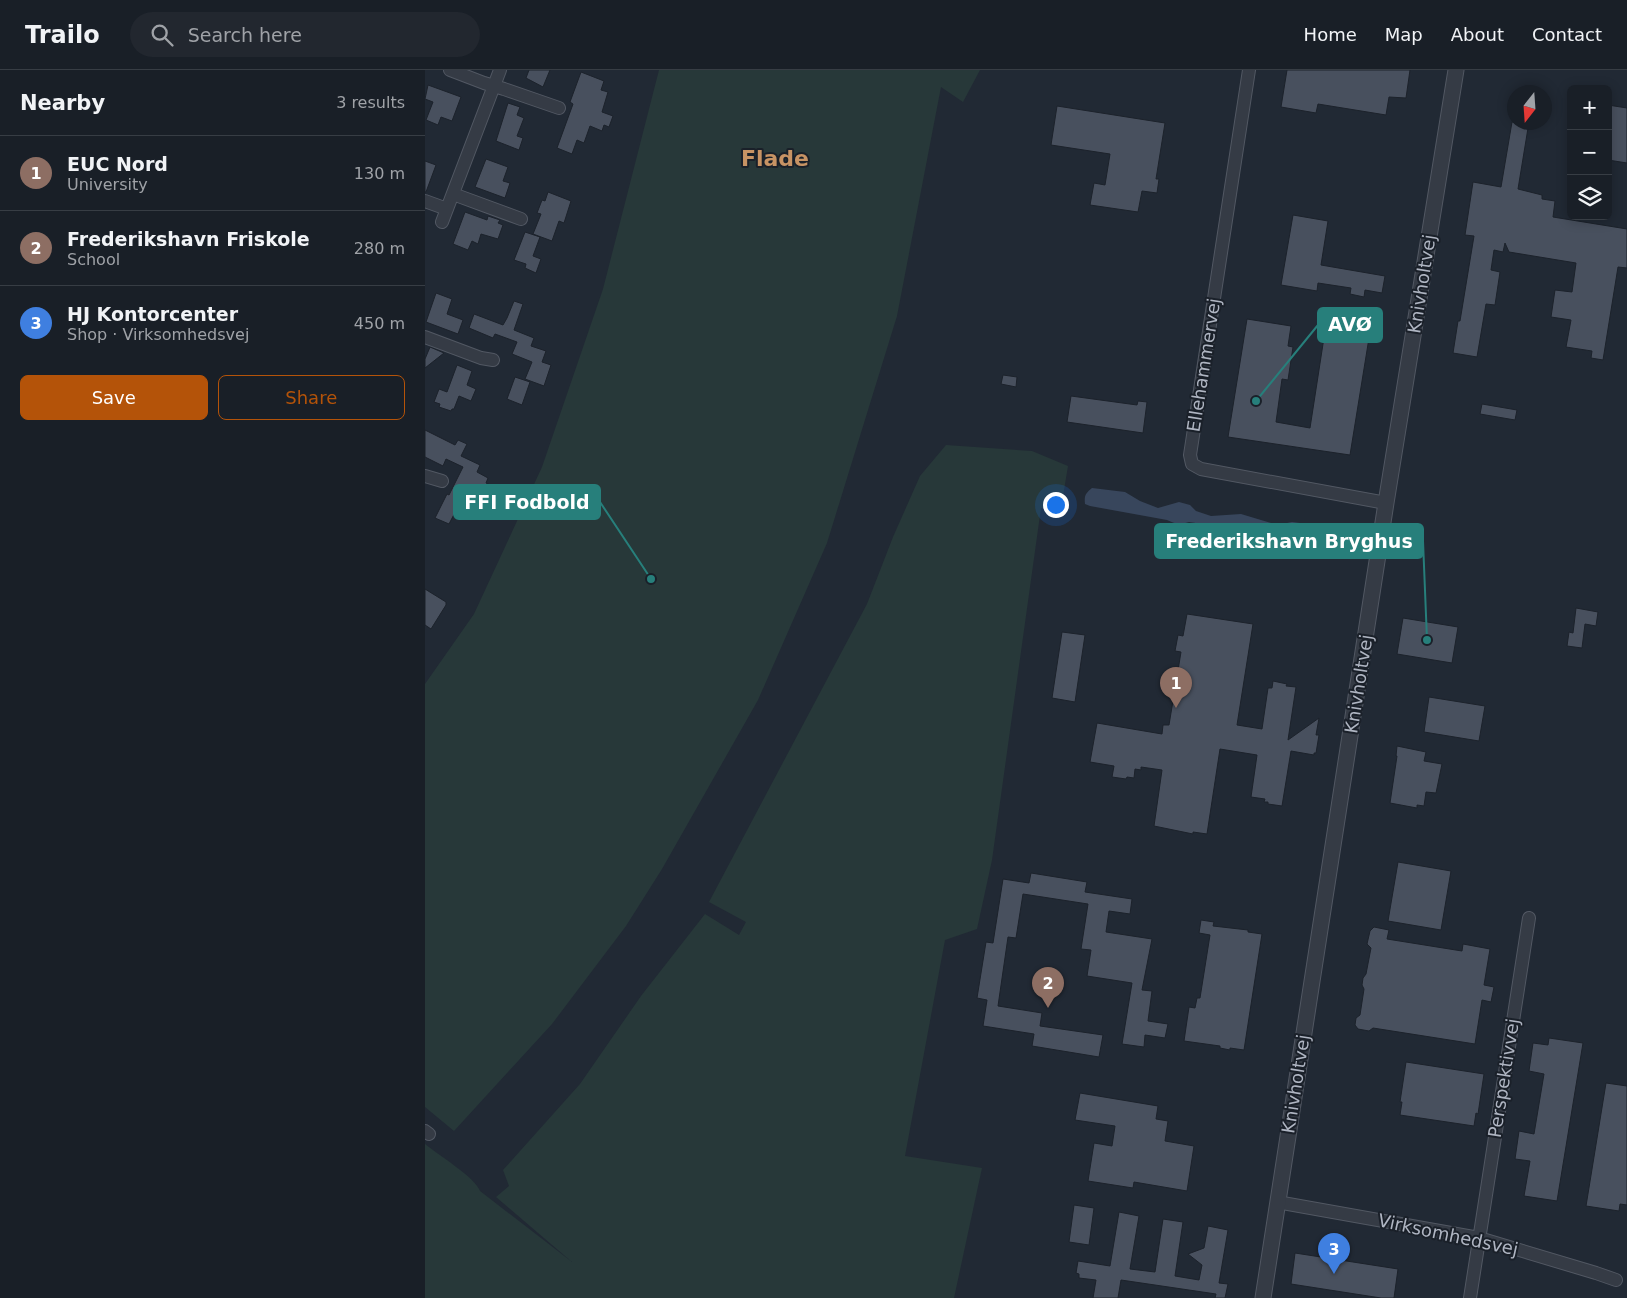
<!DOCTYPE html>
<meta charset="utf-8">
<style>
:root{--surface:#191f27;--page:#22272f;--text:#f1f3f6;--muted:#9fa2a7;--line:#373d44;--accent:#b45309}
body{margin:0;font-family:"DejaVu Sans",sans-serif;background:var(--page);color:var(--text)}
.controls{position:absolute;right:15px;top:15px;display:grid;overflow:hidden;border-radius:8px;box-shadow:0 2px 12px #0003}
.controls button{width:45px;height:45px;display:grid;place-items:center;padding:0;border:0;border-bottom:1px solid var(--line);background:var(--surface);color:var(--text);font:25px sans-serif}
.compass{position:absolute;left:1082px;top:15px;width:45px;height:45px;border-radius:50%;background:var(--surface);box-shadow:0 2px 12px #0003;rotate:197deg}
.you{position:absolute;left:630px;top:434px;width:18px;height:18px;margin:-12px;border:4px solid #fff;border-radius:50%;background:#1a73e8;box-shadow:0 0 0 8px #1a73e833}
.badge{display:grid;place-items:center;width:32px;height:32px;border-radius:50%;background:var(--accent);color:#fff;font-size:16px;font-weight:700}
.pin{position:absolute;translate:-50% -41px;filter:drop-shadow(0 1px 2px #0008)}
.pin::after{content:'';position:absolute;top:26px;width:18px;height:15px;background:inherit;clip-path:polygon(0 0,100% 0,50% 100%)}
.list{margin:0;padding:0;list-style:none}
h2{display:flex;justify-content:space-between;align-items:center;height:65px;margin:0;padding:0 20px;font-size:21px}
h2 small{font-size:16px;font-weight:400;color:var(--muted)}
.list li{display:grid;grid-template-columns:32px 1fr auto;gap:15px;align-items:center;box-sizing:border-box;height:75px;padding:0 20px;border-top:1px solid var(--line)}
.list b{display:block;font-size:19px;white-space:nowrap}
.list p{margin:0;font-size:16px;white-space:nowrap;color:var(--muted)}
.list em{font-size:16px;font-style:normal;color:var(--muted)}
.actions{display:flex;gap:10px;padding:15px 20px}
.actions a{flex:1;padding:11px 0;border:1px solid var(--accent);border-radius:8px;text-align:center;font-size:18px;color:var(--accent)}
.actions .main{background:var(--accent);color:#fff}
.icon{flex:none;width:28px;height:28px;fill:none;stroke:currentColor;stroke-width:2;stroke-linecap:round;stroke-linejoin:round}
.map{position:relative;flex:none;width:1202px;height:1228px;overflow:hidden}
header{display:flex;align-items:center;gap:30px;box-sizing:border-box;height:70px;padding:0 25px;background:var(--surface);border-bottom:1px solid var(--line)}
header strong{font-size:24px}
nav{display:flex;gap:28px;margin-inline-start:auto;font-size:18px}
.search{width:350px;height:45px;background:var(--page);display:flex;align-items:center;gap:12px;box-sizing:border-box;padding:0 18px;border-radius:28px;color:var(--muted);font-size:19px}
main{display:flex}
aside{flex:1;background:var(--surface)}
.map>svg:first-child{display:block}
</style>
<header>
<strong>Trailo</strong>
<div class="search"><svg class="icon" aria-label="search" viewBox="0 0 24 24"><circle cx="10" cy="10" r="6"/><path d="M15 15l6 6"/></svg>Search here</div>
<nav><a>Home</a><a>Map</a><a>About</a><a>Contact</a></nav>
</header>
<main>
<aside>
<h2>Nearby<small>3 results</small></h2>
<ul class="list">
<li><span class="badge" style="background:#8d6e63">1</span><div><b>EUC Nord</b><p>University</p></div><em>130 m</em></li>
<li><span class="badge" style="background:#8d6e63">2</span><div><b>Frederikshavn Friskole</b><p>School</p></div><em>280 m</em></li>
<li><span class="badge" style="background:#3f7fe0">3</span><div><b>HJ Kontorcenter</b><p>Shop · Virksomhedsvej</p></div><em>450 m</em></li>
</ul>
<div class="actions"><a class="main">Save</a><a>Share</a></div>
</aside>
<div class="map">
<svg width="1202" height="1228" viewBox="0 0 1202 1228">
<rect width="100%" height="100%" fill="#212934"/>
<path fill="#273839" d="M 234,0 L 555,0 L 538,32 L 516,17 L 472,246 L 402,473 L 333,630 L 237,799 L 201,856 L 127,954 L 29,1061 L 0,1037 L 0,614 L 49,544 L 117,397 L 178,219 Z
M 521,375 L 607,381 L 643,396 L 636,438 L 616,438 L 567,790 L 552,859 L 520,870 L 480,1086 L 557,1098 L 529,1228 L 0,1228 L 0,1074 C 12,1084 51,1108 55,1121 L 147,1192 L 71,1127 L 84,1116 L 78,1100 L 155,1014 L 216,926 L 280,844 L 314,865 L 321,852 L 284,832 L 442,534 L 468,467 L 495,406 Z"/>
<path fill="#38465c" d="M 667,418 L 700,422 L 715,431 L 733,438 L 754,432 L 765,435 L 771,441 L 786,446 L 816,444 L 846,453 L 857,454 L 867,452 L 907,457 L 911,459 L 913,469 L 907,470 L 850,464 L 835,460 L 825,459 L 817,460 L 764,452 C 755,455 750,454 742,450 L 665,436 L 660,434 C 659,425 661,423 667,418 Z"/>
<path fill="#48505e" stroke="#1c222b" d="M 104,0 L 125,0 L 118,17 L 101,8 Z
M 862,0 L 985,0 L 981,28 L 964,27 L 961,45 L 893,34 L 891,43 L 856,37 Z
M 156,2 L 179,11 L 176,20 L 183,22 L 177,42 L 188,46 L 184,57 L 179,55 L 177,61 L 165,56 L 159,73 L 152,70 L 147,84 L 132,78 L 148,34 L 145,32 Z
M 3,15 L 36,27 L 27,51 L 16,47 L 13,55 L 1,50 L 8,32 L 0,29 Z
M 83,33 L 95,37 L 92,45 L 99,48 L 92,66 L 98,68 L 94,80 L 71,71 Z
M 1183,35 L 1202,38 L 1202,93 L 1183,90 Z
M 632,36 L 740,53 L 731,109 L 734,109 L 732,123 L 717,121 L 713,142 L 665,135 L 669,113 L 680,115 L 685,84 L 626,75 Z
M 1087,52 L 1104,52 L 1093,119 L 1117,125 L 1117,129 L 1130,131 L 1128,147 L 1202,159 L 1202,198 L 1193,197 L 1178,290 L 1166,288 L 1167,281 L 1141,277 L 1146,250 L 1126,247 L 1130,220 L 1147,222 L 1151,193 L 1084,182 L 1080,173 L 1078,182 L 1069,180 L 1066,200 L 1075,202 L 1070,235 L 1061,234 L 1052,287 L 1028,283 L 1033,251 L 1035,251 L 1049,166 L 1040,165 L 1048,112 L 1076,117 Z
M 61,89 L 83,97 L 78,111 L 85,113 L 80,128 L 50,117 Z
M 0,91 L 11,95 L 1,122 L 0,122 Z
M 123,122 L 146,131 L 139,153 L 134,151 L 127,171 L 108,164 L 116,144 L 112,143 L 117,130 L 120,131 Z
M 40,142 L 62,150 L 63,146 L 75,150 L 73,153 L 78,155 L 73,169 L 56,164 L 53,174 L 47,171 L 43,180 L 28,174 Z
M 868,145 L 903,151 L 896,195 L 960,206 L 957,223 L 940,220 L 939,227 L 925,224 L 926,218 L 893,213 L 892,221 L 856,215 Z
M 100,162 L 115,167 L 108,186 L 116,189 L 111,203 L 100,198 L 101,194 L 89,190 Z
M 11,223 L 27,229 L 22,244 L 38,250 L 33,264 L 1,252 Z
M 89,231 L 98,234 L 89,260 L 109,268 L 106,276 L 121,281 L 117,292 L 126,295 L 119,316 L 100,309 L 107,292 L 87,284 L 92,272 L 70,264 L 68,268 L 44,258 L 49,244 L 78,255 L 82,248 Z
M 822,249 L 866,256 L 863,276 L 868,277 L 863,310 L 857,309 L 851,352 L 885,358 L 900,261 L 944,268 L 925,385 L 803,367 Z
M 5,277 L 19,283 L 0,298 L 0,289 Z
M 32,295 L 47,301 L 42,315 L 51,319 L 46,331 L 34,326 L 29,339 L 27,339 L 26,341 L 14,337 L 15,334 L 9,332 L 14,319 L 22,322 Z
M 578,305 L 592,307 L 591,317 L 576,314 Z
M 90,307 L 105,312 L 97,335 L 82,329 Z
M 646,326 L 712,335 L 713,331 L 722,332 L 718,363 L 642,352 Z
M 1057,334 L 1092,340 L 1090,350 L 1055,344 Z
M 0,360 L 30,375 L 33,370 L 42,374 L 36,386 L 55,395 L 52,402 L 63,408 L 61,413 L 78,421 L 67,438 L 62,435 L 58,442 L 36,431 L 24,454 L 10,448 L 22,424 L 24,425 L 38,397 L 21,389 L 18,396 L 0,387 Z
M 0,519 L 21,532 L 21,535 L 6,559 L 0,555 Z
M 1151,538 L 1173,542 L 1171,556 L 1160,554 L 1157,578 L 1142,576 L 1144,562 L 1148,563 Z
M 762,544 L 828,554 L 812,655 L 837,659 L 843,618 L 847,618 L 848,611 L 862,614 L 861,616 L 871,617 L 863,670 L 894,648 L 891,665 L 894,665 L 891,683 L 889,683 L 889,685 L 866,681 L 857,736 L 843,734 L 843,732 L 839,732 L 840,729 L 826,727 L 832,685 L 795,679 L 782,764 L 768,762 L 768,764 L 729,756 L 737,700 L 716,697 L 716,700 L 710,699 L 709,708 L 702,707 L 701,709 L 687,707 L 689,696 L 665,692 L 672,653 L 737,664 L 738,655 L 744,655 L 756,582 L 750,581 L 753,565 L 758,566 Z
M 978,548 L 1033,557 L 1027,593 L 972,584 Z
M 637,562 L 660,565 L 650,632 L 627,628 Z
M 1004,627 L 1060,636 L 1054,671 L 999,662 Z
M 972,676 L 1001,682 L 999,691 L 1017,694 L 1011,723 L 1001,722 L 999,736 L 992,735 L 992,738 L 965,733 L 972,686 L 971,686 Z
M 973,792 L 1026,801 L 1016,860 L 963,851 Z
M 606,803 L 662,812 L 660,822 L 707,829 L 705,844 L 684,841 L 681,862 L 727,869 L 717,920 L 727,921 L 723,951 L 743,954 L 740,968 L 720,965 L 719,977 L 697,974 L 707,913 L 662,906 L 666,880 L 656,879 L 663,834 L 598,824 L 591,868 L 583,867 L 573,936 L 617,943 L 615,956 L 678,965 L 674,987 L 607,976 L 609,964 L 558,956 L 562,930 L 552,928 L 561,872 L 568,873 L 578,809 L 604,813 Z
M 776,850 L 789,852 L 788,856 L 823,860 L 823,862 L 837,864 L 819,980 L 805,978 L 805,980 L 795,978 L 795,976 L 759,971 L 764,937 L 770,938 L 772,928 L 775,928 L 785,865 L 774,863 Z
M 949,857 L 964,860 L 962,869 L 1037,881 L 1038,874 L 1065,879 L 1059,915 L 1069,917 L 1066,932 L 1057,930 L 1050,974 L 948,958 L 944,961 L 933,959 L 930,955 L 931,948 L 935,945 L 939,919 L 937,915 L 938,908 L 941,904 L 946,878 L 942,874 L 945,861 Z
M 1124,968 L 1158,973 L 1132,1131 L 1099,1126 L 1105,1091 L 1090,1089 L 1094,1061 L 1109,1064 L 1119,1004 L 1104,1001 L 1108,973 L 1123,975 Z
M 981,992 L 1059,1004 L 1053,1044 L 1051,1043 L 1049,1056 L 975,1045 L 977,1032 L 975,1032 Z
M 1181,1013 L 1202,1016 L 1202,1135 L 1195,1134 L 1194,1141 L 1161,1136 Z
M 655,1023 L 733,1036 L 731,1049 L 743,1051 L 740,1071 L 769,1076 L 762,1121 L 709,1112 L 708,1118 L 663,1111 L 669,1073 L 687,1076 L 690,1056 L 650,1050 Z
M 649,1135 L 669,1138 L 664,1175 L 644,1172 Z
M 694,1142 L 714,1146 L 705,1199 L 730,1202 L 738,1149 L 758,1152 L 750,1206 L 774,1210 L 777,1195 L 763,1184 L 779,1178 L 783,1156 L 803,1160 L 794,1213 L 803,1214 L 800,1228 L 790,1228 L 791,1224 L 696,1210 L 693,1228 L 668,1228 L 671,1210 L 654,1208 L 654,1204 L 651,1203 L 653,1191 L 685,1196 Z
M 870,1183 L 973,1199 L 969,1228 L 956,1228 L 866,1214 Z"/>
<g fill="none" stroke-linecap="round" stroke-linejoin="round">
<defs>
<path id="minor" d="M 25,0 L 59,13 L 79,19 L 134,38
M 824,0 L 765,385 L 767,394 L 776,399 L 961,433
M 28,124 L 96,149
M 0,131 L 22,139
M 17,152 L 75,0
M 0,267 L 56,288 L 68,290
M 0,406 L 17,411
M 0,1061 L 4,1064
M 852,1132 L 1054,1168 L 1171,1203 L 1191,1210
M 1045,1228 L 1104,848"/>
<path id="tertiary" d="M 838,1228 L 961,433 L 1031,0"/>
</defs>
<use href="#minor" stroke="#525863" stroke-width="14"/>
<use href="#tertiary" stroke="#525863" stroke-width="17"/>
<use href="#minor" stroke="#353b45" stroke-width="12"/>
<use href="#tertiary" stroke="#353b45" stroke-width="15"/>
</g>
<g text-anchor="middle" stroke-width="4" stroke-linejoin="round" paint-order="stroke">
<g font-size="18" fill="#afb5c2" stroke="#1a2029">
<text transform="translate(997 214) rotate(-81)" y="6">Knivholtvej</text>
<text transform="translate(779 295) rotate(-81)" y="6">Ellehammervej</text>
<text transform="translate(934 614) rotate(-81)" y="6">Knivholtvej</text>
<text transform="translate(1079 1008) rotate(-81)" y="6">Perspektivvej</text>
<text transform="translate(871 1014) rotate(-81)" y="6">Knivholtvej</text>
<text transform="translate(1023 1165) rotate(12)" y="6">Virksomhedsvej</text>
</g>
<g font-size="22" font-weight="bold" fill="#c79364" stroke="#1a2029">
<text x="350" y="96">Flade</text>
</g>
</g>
<path fill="none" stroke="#277f7b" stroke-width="2" d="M831 331L893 255M226 509L175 432M1002 570L998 471"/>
<g fill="#277f7b" stroke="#1a2029" stroke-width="2">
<circle cx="831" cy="331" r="5"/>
<circle cx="226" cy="509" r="5"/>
<circle cx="1002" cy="570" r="5"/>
</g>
<g fill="#277f7b" stroke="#277f7b" stroke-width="2">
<rect x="893" y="238" width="64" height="34" rx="5"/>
<rect x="29" y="415" width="146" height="34" rx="5"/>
<rect x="730" y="454" width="268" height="34" rx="5"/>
</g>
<g font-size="19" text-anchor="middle" font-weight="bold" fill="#fff">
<text x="925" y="261">AVØ</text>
<text x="102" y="439">FFI Fodbold</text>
<text x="864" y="478">Frederikshavn Bryghus</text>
</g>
</svg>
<div class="controls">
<button>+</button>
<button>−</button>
<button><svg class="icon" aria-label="layers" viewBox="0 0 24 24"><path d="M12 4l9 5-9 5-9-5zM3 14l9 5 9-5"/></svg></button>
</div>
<svg class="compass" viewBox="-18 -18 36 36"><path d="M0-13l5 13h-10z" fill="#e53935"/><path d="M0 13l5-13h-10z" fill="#9fa2a7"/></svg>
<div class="you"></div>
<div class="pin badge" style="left:751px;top:638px;background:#8d6e63">1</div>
<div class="pin badge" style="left:623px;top:938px;background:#8d6e63">2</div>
<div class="pin badge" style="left:909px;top:1204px;background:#3f7fe0">3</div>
</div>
</main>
